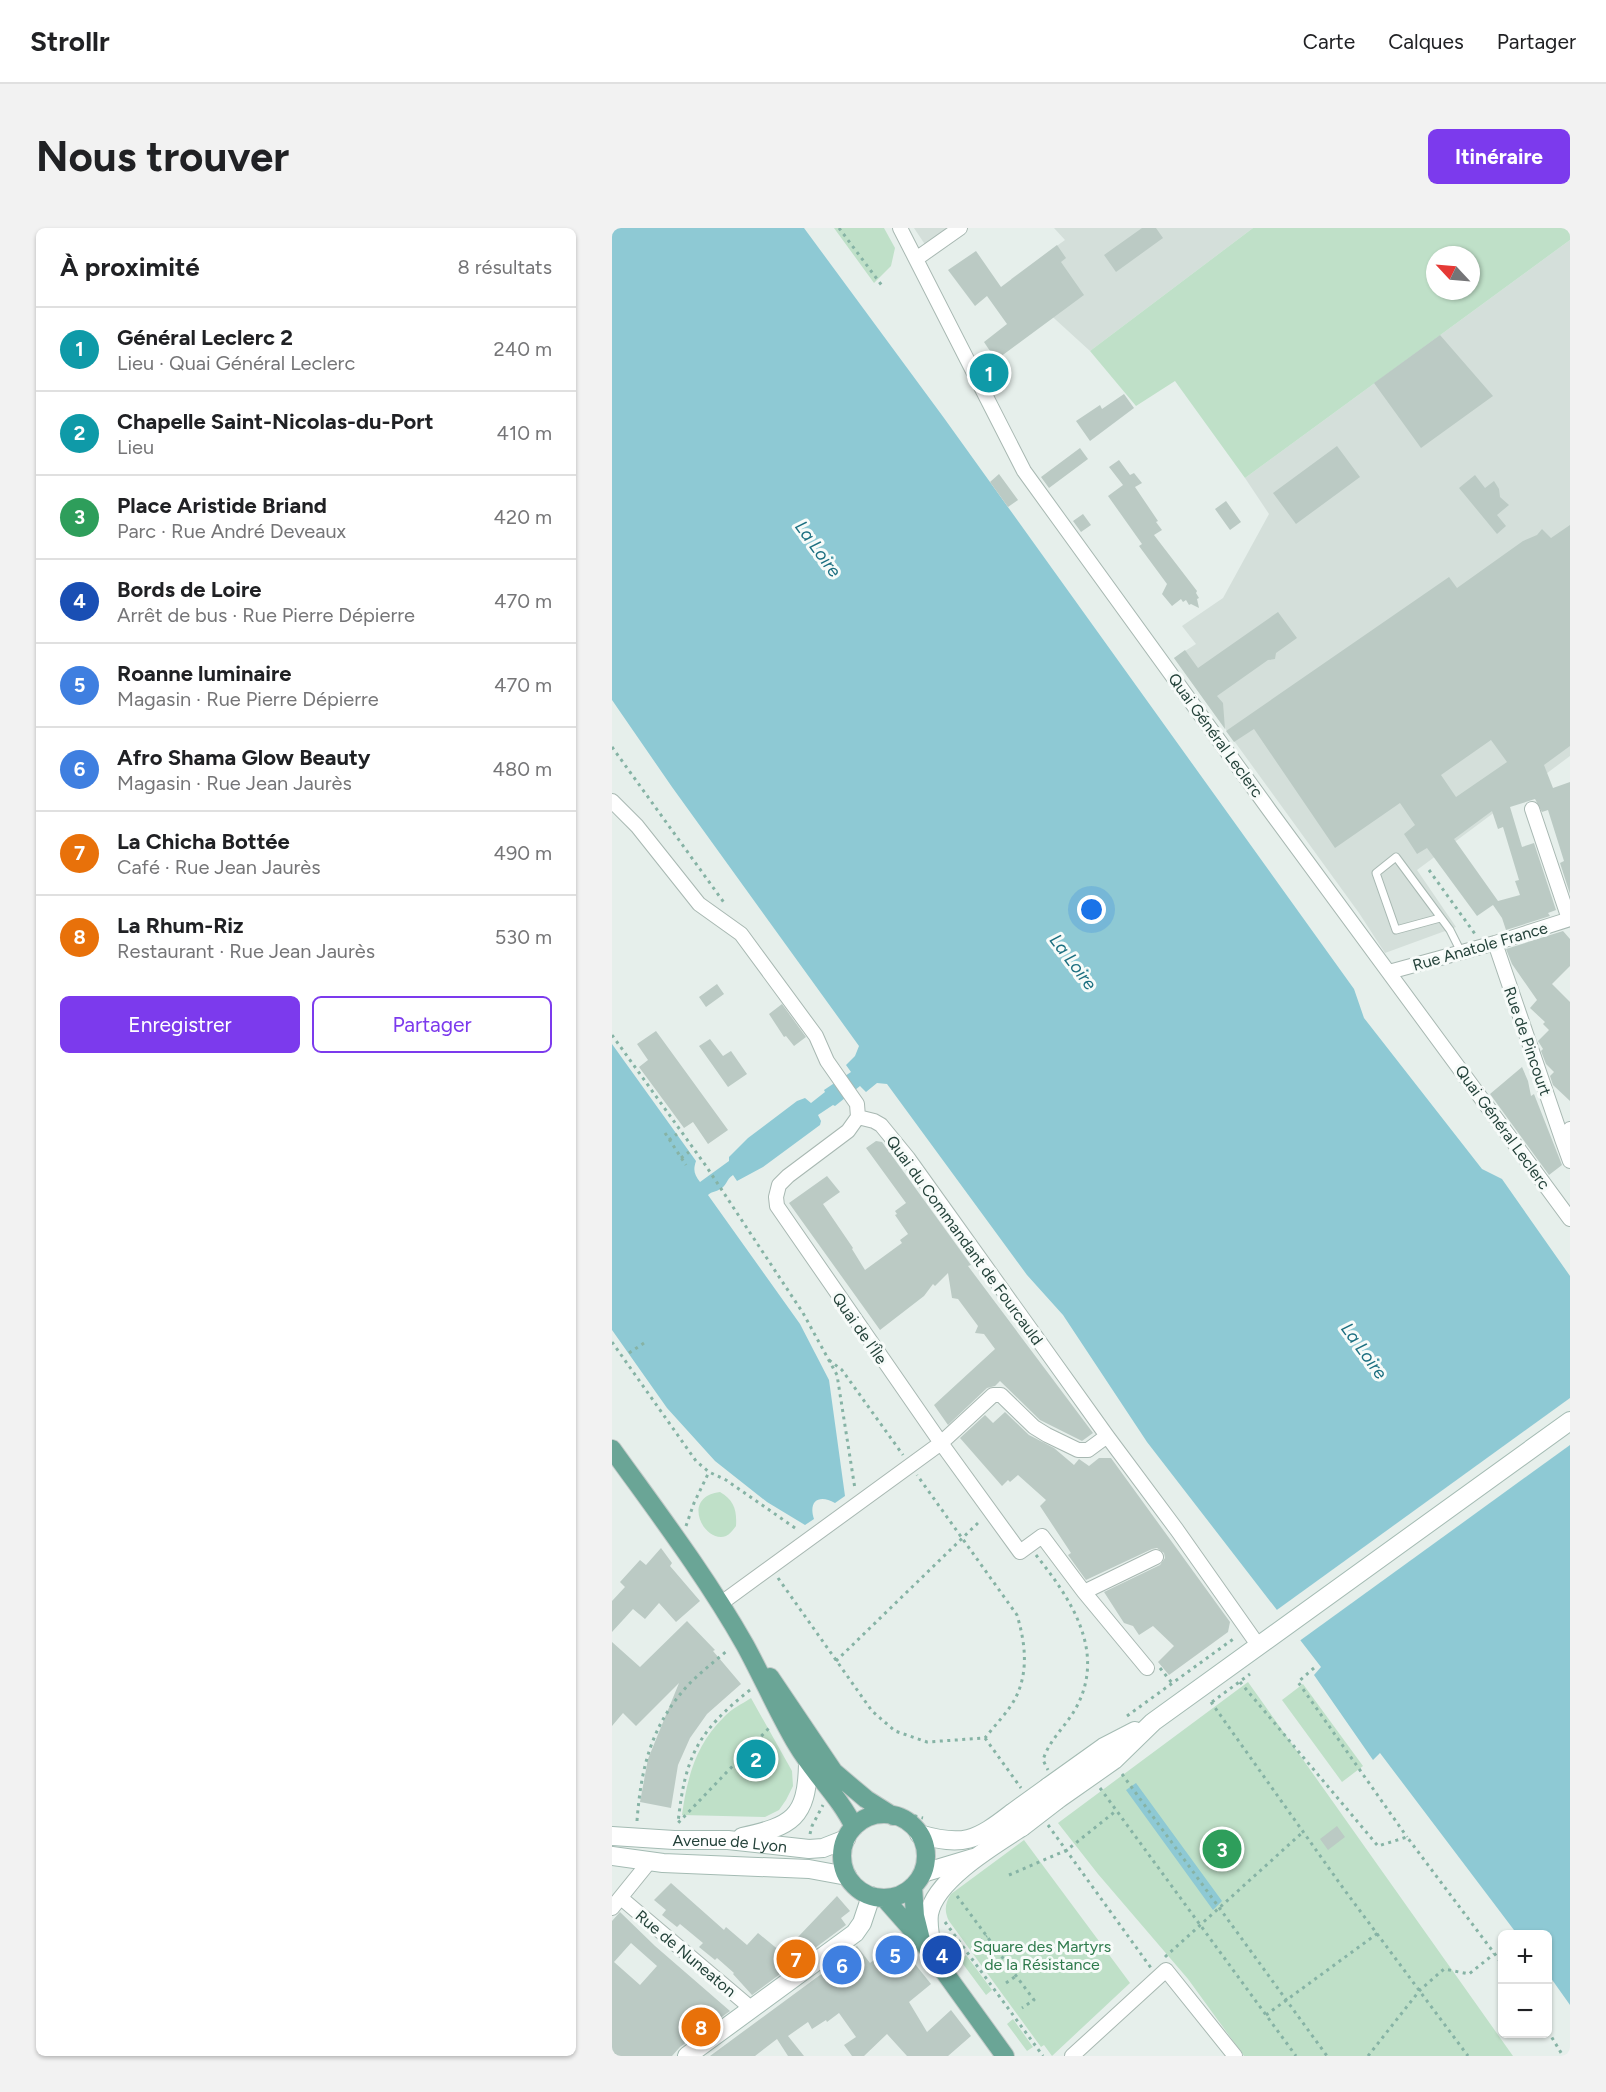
<!DOCTYPE html>
<html lang="fr">
<meta charset="utf-8">
<style>
:root{--surface:#fff;--page:#f2f2f2;--text:#202124;--muted:#757577;--line:#e0e0e0;--accent:#7c3aed}
body{margin:0;font-family:Figtree,sans-serif;background:var(--page);color:var(--text)}
.controls{position:absolute;right:18px;bottom:18px;display:grid;overflow:hidden;border-radius:9px;box-shadow:0 2px 4px #0004}
.controls button{width:54px;height:54px;display:grid;place-items:center;padding:0;border:0;border-bottom:2px solid var(--line);background:var(--surface);color:var(--text);font:30px sans-serif}
.compass{position:absolute;left:814px;top:18px;width:54px;height:54px;border-radius:50%;background:var(--surface);box-shadow:0 2px 4px #0004;rotate:296deg}
.you{position:absolute;left:480px;top:682px;width:21px;height:21px;margin:-15px;border:4px solid #fff;border-radius:50%;background:#1a73e8;box-shadow:0 0 0 9px #1a73e833}
.badge{display:grid;place-items:center;width:39px;height:39px;border-radius:50%;background:var(--accent);color:#fff;font-size:20px;font-weight:700}
.pin{position:absolute;translate:-50% -50%;border:3px solid #fff;box-shadow:0 2px 6px #0006}
.list{margin:0;padding:0;list-style:none}
h2{display:flex;justify-content:space-between;align-items:center;height:78px;margin:0;padding:0 24px;font-size:26px}
h2 small{font-size:20px;font-weight:400;color:var(--muted)}
.list li{display:grid;grid-template-columns:39px 1fr auto;gap:18px;align-items:center;box-sizing:border-box;height:84px;padding:0 24px;border-top:2px solid var(--line)}
.list b{display:block;font-size:22px;white-space:nowrap}
.list p{margin:0;font-size:20px;white-space:nowrap;color:var(--muted)}
.list em{font-size:20px;font-style:normal;color:var(--muted)}
.actions{display:flex;gap:12px;padding:18px 24px}
.actions a{flex:1;padding:14px 0;border:2px solid var(--accent);border-radius:9px;text-align:center;font-size:21px;color:var(--accent)}
.actions .main{background:var(--accent);color:#fff}
.map{position:relative;flex:none;width:958px;height:1828px;overflow:hidden;border-radius:9px}
header{display:flex;align-items:center;gap:36px;box-sizing:border-box;height:84px;padding:0 30px;background:var(--surface);border-bottom:2px solid var(--line)}
header strong{font-size:28px}
nav{display:flex;gap:33px;margin-inline-start:auto;font-size:21px}
.intro{display:flex;align-items:center;justify-content:space-between;box-sizing:border-box;height:144px;padding:0 36px}
h1{margin:0;font-size:42px}
.button{padding:15px 27px;border-radius:9px;background:var(--accent);color:#fff;font-size:21px;font-weight:700}
main{display:flex;gap:36px;padding:0 36px}
aside{flex:1;background:var(--surface);border-radius:9px;box-shadow:0 2px 4px #0004}
.map>svg:first-child{display:block}
</style>
<header>
<strong>Strollr</strong>
<nav><a>Carte</a><a>Calques</a><a>Partager</a></nav>
</header>
<div class="intro"><h1>Nous trouver</h1><a class="button">Itinéraire</a></div>
<main>
<aside>
<h2>À proximité<small>8 résultats</small></h2>
<ul class="list">
<li><span class="badge" style="background:#0f9aa8">1</span><div><b>Général Leclerc 2</b><p>Lieu · Quai Général Leclerc</p></div><em>240 m</em></li>
<li><span class="badge" style="background:#0f9aa8">2</span><div><b>Chapelle Saint-Nicolas-du-Port</b><p>Lieu</p></div><em>410 m</em></li>
<li><span class="badge" style="background:#2e9e5b">3</span><div><b>Place Aristide Briand</b><p>Parc · Rue André Deveaux</p></div><em>420 m</em></li>
<li><span class="badge" style="background:#1a4fb4">4</span><div><b>Bords de Loire</b><p>Arrêt de bus · Rue Pierre Dépierre</p></div><em>470 m</em></li>
<li><span class="badge" style="background:#3f7fe0">5</span><div><b>Roanne luminaire</b><p>Magasin · Rue Pierre Dépierre</p></div><em>470 m</em></li>
<li><span class="badge" style="background:#3f7fe0">6</span><div><b>Afro Shama Glow Beauty</b><p>Magasin · Rue Jean Jaurès</p></div><em>480 m</em></li>
<li><span class="badge" style="background:#e8710a">7</span><div><b>La Chicha Bottée</b><p>Café · Rue Jean Jaurès</p></div><em>490 m</em></li>
<li><span class="badge" style="background:#e8710a">8</span><div><b>La Rhum-Riz</b><p>Restaurant · Rue Jean Jaurès</p></div><em>530 m</em></li>
</ul>
<div class="actions"><a class="main">Enregistrer</a><a>Partager</a></div>
</aside>
<div class="map">
<svg width="958" height="1828" viewBox="0 0 958 1828">
<rect width="100%" height="100%" fill="#e6efeb"/>
<path fill="#d4dfda" d="M 302,0 L 338,0 L 314,18 Z
M 442,0 L 641,0 L 478,123 L 399,51 L 453,12 Z
M 958,12 L 958,528 L 805,642 L 844,699 L 773,725 L 747,685 L 562,430 L 584,416 L 570,398 L 611,370 L 657,286 L 633,250 Z"/>
<path fill="#bfe0c8" fill-rule="evenodd" d="M 222,0 L 272,0 L 283,20 L 279,38 L 262,55 Z
M 641,0 L 958,0 L 958,12 L 633,250 L 563,153 L 524,178 L 478,123 ZM 823,27 L 859,27 L 859,63 L 823,63 Z
M 108,1264 C 122,1272 125,1282 124,1298 C 121,1302 118,1306 114,1308 C 92,1316 68,1269 108,1264 Z
M 636,1454 L 901,1828 L 632,1828 L 576,1751 L 486,1646 L 446,1595 Z
M 691,1456 L 751,1538 L 730,1554 L 670,1472 Z
M 139,1470 L 180,1543 L 181,1558 L 174,1572 L 167,1582 L 153,1589 L 70,1587 C 75,1550 84,1516 112,1489 C 119,1481 130,1476 139,1470 Z
M 412,1612 L 518,1755 L 440,1828 L 432,1817 L 429,1819 L 337,1693 C 332,1683 333,1675 339,1666 Z
M 354,1727 L 380,1762 L 374,1767 L 348,1732 Z
M 401,1791 L 421,1819 L 415,1823 L 395,1796 Z"/>
<path fill="#8ec9d4" d="M 0,0 L 192,0 L 332,190 L 742,761 L 752,790 L 870,941 L 890,951 L 958,1048 L 958,1777 L 936,1746 L 936,1706 L 905,1706 L 768,1525 L 761,1532 L 702,1447 L 709,1439 L 535,1214 L 451,1087 L 415,1047 L 275,856 L 265,855 L 254,864 L 248,858 L 223,878 L 221,877 L 206,887 L 209,893 L 208,897 L 151,939 L 125,953 L 121,947 C 114,951 115,958 108,961 C 104,964 100,963 96,967 L 188,1096 L 217,1152 L 233,1268 L 223,1275 C 207,1266 196,1273 202,1291 L 193,1297 L 155,1274 L 103,1233 L 55,1180 L 0,1102 L 0,816 L 84,933 C 81,942 82,946 88,954 L 117,933 L 117,929 L 136,910 L 185,873 L 193,870 L 199,875 L 213,864 L 212,862 L 239,844 L 234,837 L 243,828 L 247,818 L 60,559 L 0,472 Z
M 524,1555 L 610,1673 L 601,1682 L 514,1562 Z"/>
<path fill="#e6efeb" d="M 958,1170 L 958,1217 L 686,1414 L 662,1384 Z"/>
<path fill="#bbcac4" fill-rule="evenodd" d="M 530,0 L 544,0 L 551,10 L 504,44 L 492,27 Z
M 445,17 L 454,30 L 449,34 L 472,67 L 384,132 L 372,114 L 395,96 L 375,68 L 363,78 L 336,42 L 364,23 L 389,59 Z
M 828,107 L 881,168 L 809,220 L 762,155 Z
M 512,166 L 522,180 L 478,213 L 464,193 L 488,177 L 490,181 Z
M 725,218 L 748,249 L 684,296 L 661,265 Z
M 468,220 L 476,231 L 437,260 L 429,249 Z
M 507,232 L 518,247 L 522,245 L 530,255 L 523,259 L 546,293 L 544,294 L 550,302 L 542,307 L 585,363 L 584,365 L 587,370 L 585,371 L 587,380 L 579,376 L 577,377 L 574,372 L 571,374 L 569,371 L 560,378 L 550,366 L 555,356 L 527,318 L 530,316 L 496,268 L 511,257 L 497,239 Z
M 387,246 L 406,272 L 396,279 L 378,254 Z
M 863,247 L 873,260 L 882,253 L 887,261 L 888,269 L 897,277 L 885,287 L 894,298 L 885,306 L 847,260 Z
M 614,273 L 629,294 L 618,302 L 603,281 Z
M 471,286 L 479,297 L 469,304 L 461,293 Z
M 958,297 L 958,518 L 932,537 L 941,560 L 958,554 L 958,666 L 948,635 L 952,633 L 936,582 L 930,584 L 923,571 L 898,579 L 910,619 L 922,615 L 944,682 L 936,685 L 938,688 L 894,702 L 890,690 L 881,677 L 865,688 L 815,620 L 805,626 L 792,606 L 803,597 L 788,575 L 723,620 L 642,501 L 622,514 L 614,503 L 837,349 L 845,360 L 911,313 L 925,307 L 930,301 L 939,310 ZM 879,512 L 895,534 L 844,569 L 829,547 ZM 880,583 L 886,601 L 891,599 L 907,652 L 903,653 L 908,667 L 886,673 L 842,611 Z
M 666,384 L 685,410 L 664,425 L 663,431 L 656,432 L 605,468 L 611,475 L 613,501 L 562,430 L 573,422 L 586,440 Z
M 951,703 L 958,711 L 958,738 L 940,756 L 958,774 L 958,873 L 941,857 L 938,848 L 942,844 L 934,836 L 929,823 L 931,821 L 926,813 L 937,802 L 931,796 L 933,794 L 918,780 L 925,772 L 900,736 L 894,721 Z
M 105,756 L 112,766 L 94,779 L 87,769 Z
M 170,776 L 194,809 L 182,818 L 174,808 L 172,809 L 157,786 Z
M 44,803 L 116,902 L 96,916 L 81,894 L 72,900 L 27,839 L 36,832 L 25,816 Z
M 98,811 L 111,828 L 119,823 L 135,846 L 116,859 L 87,818 Z
M 910,839 L 916,853 L 919,868 L 922,866 L 950,937 L 937,947 L 878,866 Z
M 264,913 L 270,914 L 359,1037 L 356,1038 L 481,1205 L 470,1213 L 428,1192 L 388,1153 L 383,1158 L 375,1160 L 336,1197 L 322,1177 L 383,1121 L 372,1106 L 363,1105 L 366,1098 L 346,1071 L 340,1070 L 336,1045 L 323,1058 L 321,1056 L 312,1068 L 268,1102 L 177,975 L 215,948 L 228,964 L 211,976 L 241,1020 L 240,1021 L 253,1042 L 290,1015 L 288,1012 L 296,1006 L 283,987 L 285,986 L 283,983 L 294,975 L 254,920 Z
M 393,1184 L 417,1207 L 442,1220 L 462,1237 L 467,1231 L 477,1238 L 487,1230 L 499,1230 L 618,1394 L 616,1404 L 557,1447 L 546,1434 L 562,1418 L 541,1398 L 527,1407 L 521,1398 L 512,1395 L 492,1364 L 548,1337 L 553,1330 L 552,1325 L 545,1320 L 540,1321 L 474,1352 L 456,1327 L 459,1325 L 428,1278 L 434,1272 L 406,1247 L 398,1254 L 396,1252 L 390,1258 L 348,1210 L 373,1187 L 381,1195 Z
M 49,1320 L 60,1335 L 58,1338 L 88,1373 L 64,1394 L 47,1375 L 33,1391 L 21,1381 L 0,1404 L 0,1373 L 13,1359 L 8,1354 L 28,1332 L 34,1337 Z
M 75,1393 L 103,1422 L 101,1423 L 129,1456 L 95,1486 L 78,1510 L 66,1537 L 59,1580 L 28,1574 L 36,1531 L 67,1455 L 24,1498 L 11,1485 L 0,1498 L 0,1414 L 28,1439 Z
M 143,1521 L 154,1533 L 154,1538 L 149,1542 L 143,1542 L 133,1533 Z
M 725,1598 L 733,1609 L 716,1622 L 708,1611 Z
M 59,1655 L 112,1702 L 114,1699 L 135,1717 L 146,1705 L 168,1723 L 186,1709 L 225,1668 L 238,1683 L 229,1690 L 234,1697 L 140,1767 L 121,1746 L 122,1745 L 105,1730 L 103,1732 L 87,1719 L 91,1715 L 68,1696 L 65,1699 L 50,1687 L 54,1682 L 42,1672 Z
M 8,1684 L 43,1718 L 118,1783 L 68,1819 L 60,1828 L 0,1828 L 0,1693 ZM 19,1715 L 45,1738 L 28,1757 L 2,1734 Z
M 245,1718 L 258,1735 L 280,1718 L 291,1721 L 319,1756 L 297,1774 L 315,1804 L 339,1782 L 359,1808 L 336,1828 L 295,1828 L 275,1806 L 252,1828 L 240,1828 L 232,1817 L 244,1809 L 227,1785 L 215,1794 L 214,1792 L 200,1801 L 196,1794 L 176,1808 L 192,1828 L 176,1828 L 165,1811 L 143,1828 L 98,1828 L 227,1733 L 226,1731 Z"/>
<g fill="none" stroke-linecap="round" stroke-linejoin="round">
<defs>
<path id="lane" d="M 828,690 L 784,702 L 764,645 L 784,629 L 838,702 L 849,724"/>
<path id="street" d="M 288,0 L 412,243 L 658,583 L 958,991
M 304,31 L 348,0
M 0,573 L 25,598 L 87,676 L 129,706 L 204,808 L 215,833 L 245,876 L 246,889 L 236,903 L 176,948 L 167,957 L 164,969 L 165,978 L 329,1215 L 408,1324 L 430,1308 L 472,1364 L 544,1329
M 920,581 L 957,691
M 883,715 L 950,911
M 777,744 L 883,715 L 958,691
M 246,889 L 262,893 L 269,897 L 296,930 L 495,1208 L 565,1302 L 646,1417
M 958,901 L 950,911 L 958,933
M 472,1364 L 535,1440
M 108,1376 L 329,1215 L 381,1167 L 389,1167 L 422,1199 L 435,1207 L 466,1222 L 476,1222 L 495,1208
M 9,1670 L 133,1775 L 139,1782
M 0,1680 L 38,1633
M 460,1828 L 554,1742 L 623,1828"/>
<g id="secondary">
<path d="M 436,1559 L 492,1519 L 523,1503"/>
<path d="M 445,1572 L 502,1532 L 541,1494 L 958,1193"/>
<path d="M 307,1606 C 351,1619 364,1613 400,1585"/>
<path id="s1" d="M 0,1608 L 62,1612 L 116,1612 L 197,1621 L 211,1620 L 234,1611"/>
<path d="M 130,1609 C 180,1598 195,1590 196,1536"/>
<path d="M 0,1628 L 51,1635 L 197,1641 L 235,1648"/>
<path d="M 311,1645 L 361,1630"/>
<path d="M 323,1732 C 320,1717 315,1701 317,1686 C 323,1652 382,1617 410,1599"/>
<path d="M 75,1828 L 243,1705 L 250,1695 L 259,1668"/>
</g>
<path id="primary" d="M 0,1221 C 46,1285 94,1348 133,1417 C 151,1450 166,1485 185,1517 C 202,1546 228,1569 242,1599
M 158,1449 L 222,1544 L 254,1571 L 281,1588
M230 1628a42 42 0 1 1 84 0a42 42 0 1 1-84 0Z
M 301,1658 L 303,1688 L 308,1708
M 272,1670 L 310,1713 L 393,1828"/>
</defs>
<use href="#lane" stroke="#a8b8b2" stroke-width="9"/>
<use href="#street" stroke="#a8b8b2" stroke-width="16"/>
<use href="#secondary" stroke="#a4bbb3" stroke-width="20"/>
<use href="#primary" stroke="#c2cac8" stroke-width="20"/>
<path stroke="#86b3a5" stroke-width="3" stroke-dasharray="3 4.5" stroke-linecap="butt" d="M 227,0 L 271,59
M 0,519 L 113,676
M 817,642 L 863,706
M 0,807 L 94,938 L 191,1085 L 225,1147 L 243,1261
M 53,905 L 74,937
M 57,912 L 65,906
M 69,930 L 77,924
M 0,1114 L 84,1233 L 97,1244 L 114,1252 L 186,1302
M 17,1125 L 32,1115
M 217,1132 L 230,1142 L 291,1227
M 74,1298 L 82,1275 L 97,1244
M 424,1327 C 458,1370 494,1422 465,1478 C 454,1499 438,1510 431,1532 L 436,1542
M 166,1350 L 260,1483 L 283,1503 L 315,1514 L 373,1510 C 383,1497 397,1483 404,1469 C 417,1442 413,1414 405,1387 L 305,1247
M 224,1433 L 369,1292
M 548,1440 L 560,1455
M 702,1440 L 686,1454 L 795,1609
M 628,1454 L 766,1618 L 795,1609 L 891,1737
M 138,1462 C 85,1504 73,1529 66,1595 L 159,1498
M 599,1474 L 731,1660 L 856,1828
M 600,1474 L 638,1446
M 515,1488 L 624,1409
M 373,1510 L 409,1560
M 510,1546 L 715,1828
M 488,1560 L 684,1828
M 295,1586 L 311,1590
M 25,1593 C 29,1540 39,1497 77,1456 C 89,1444 103,1433 116,1422
M 436,1597 L 539,1740
M 198,1606 L 200,1598 L 211,1577
M 397,1647 L 455,1622 L 505,1582
M 345,1668 L 422,1772 L 410,1780
M 333,1694 L 431,1828
M 368,1713 L 375,1708
M 553,1729 L 692,1603
M 394,1755 L 404,1748
M 654,1787 L 766,1705
M 936,1803 L 951,1828
M 756,1828 L 808,1762 L 832,1741 L 857,1746 L 882,1726"/>
<use href="#lane" stroke="#fff" stroke-width="7"/>
<use href="#street" stroke="#fff" stroke-width="14"/>
<use href="#secondary" stroke="#fff" stroke-width="18"/>
<use href="#primary" stroke="#6aa596" stroke-width="18"/>
<defs>
<path id="secondary-bridge" d="M 400,1585 L 436,1559
M 410,1599 L 445,1572"/>
</defs>
<use href="#secondary-bridge" stroke="#a4bbb3" stroke-width="20" stroke-linecap="butt"/>
<use href="#secondary-bridge" stroke="#fff" stroke-width="18"/>
</g>
<g text-anchor="middle" stroke-width="6" stroke-linejoin="round" paint-order="stroke">
<g font-size="16" fill="#24423a" stroke="#f7fbf9">
<text transform="translate(604 507) rotate(54)" y="6">Quai Général Leclerc</text>
<text transform="translate(868 718) rotate(-16)" y="6">Rue Anatole France</text>
<text transform="translate(916 813) rotate(71)" y="6">Rue de Pincourt</text>
<text transform="translate(891 899) rotate(54)" y="6">Quai Général Leclerc</text>
<text transform="translate(353 1012) rotate(54)" y="6">Quai du Commandant de Fourcauld</text>
<text transform="translate(248 1100) rotate(55)" y="6">Quai de l'Île</text>
<text dy="6" stroke="none"><textPath href="#s1" startOffset="118">Avenue de Lyon</textPath></text>
<text transform="translate(74 1725) rotate(40)" y="6">Rue de Nuneaton</text>
</g>
<g font-size="16" fill="#2d7a4b" stroke="#f7fbf9">
<text x="430" y="1724">Square des Martyrs<tspan x="430" dy="18">de la Résistance</tspan></text>
</g>
<g font-size="18" font-style="italic" fill="#1c6f80" stroke="#f7fbf9">
<text transform="translate(206 321) rotate(54)" y="6">La Loire</text>
<text transform="translate(461 734) rotate(53)" y="6">La Loire</text>
<text transform="translate(752 1123) rotate(54)" y="6">La Loire</text>
</g>
</g>
</svg>
<div class="controls">
<button>+</button>
<button>−</button>
</div>
<svg class="compass" viewBox="-18 -18 36 36"><path d="M0-13l5 13h-10z" fill="#e53935"/><path d="M0 13l5-13h-10z" fill="#757577"/></svg>
<div class="you"></div>
<div class="pin badge" style="left:377px;top:145px;background:#0f9aa8">1</div>
<div class="pin badge" style="left:144px;top:1531px;background:#0f9aa8">2</div>
<div class="pin badge" style="left:610px;top:1621px;background:#2e9e5b">3</div>
<div class="pin badge" style="left:330px;top:1727px;background:#1a4fb4">4</div>
<div class="pin badge" style="left:283px;top:1727px;background:#3f7fe0">5</div>
<div class="pin badge" style="left:230px;top:1737px;background:#3f7fe0">6</div>
<div class="pin badge" style="left:184px;top:1731px;background:#e8710a">7</div>
<div class="pin badge" style="left:89px;top:1799px;background:#e8710a">8</div>
</div>
</main>
